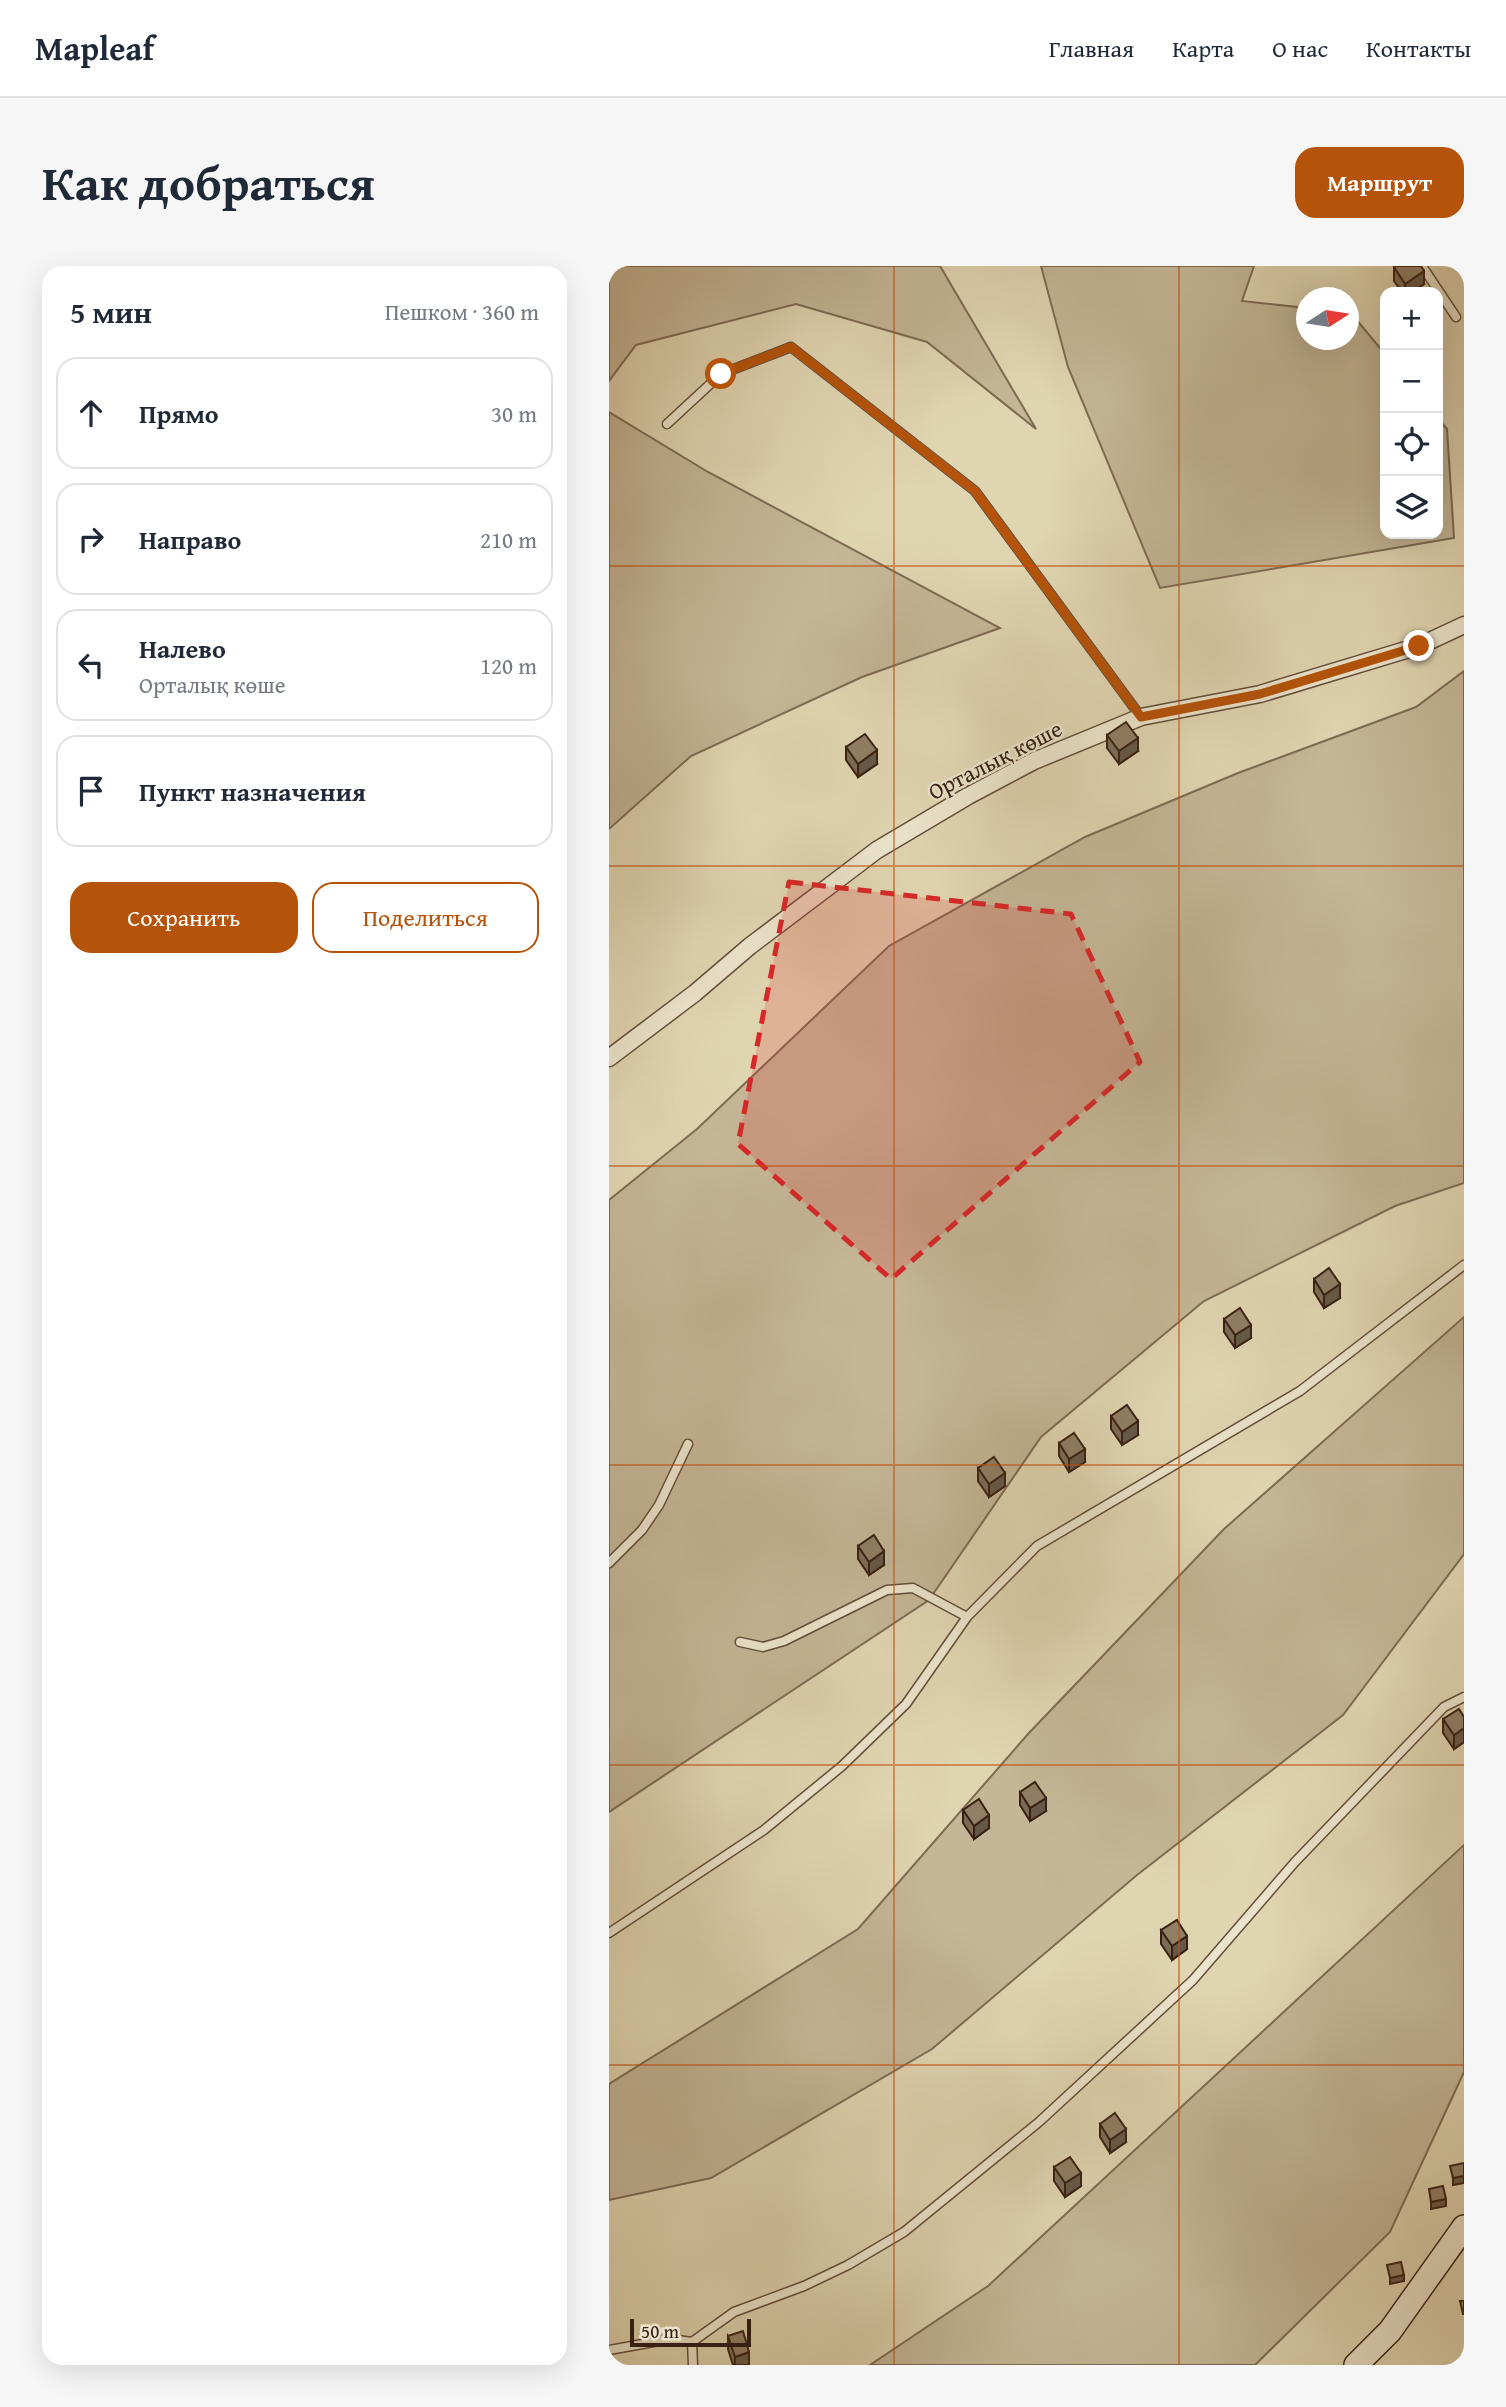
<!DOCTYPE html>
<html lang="ru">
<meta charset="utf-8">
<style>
:root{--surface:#fff;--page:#f6f6f7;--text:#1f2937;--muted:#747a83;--line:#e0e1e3;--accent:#b45309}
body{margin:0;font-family:"Gentium Book Plus",serif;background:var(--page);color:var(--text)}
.controls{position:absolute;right:21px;top:21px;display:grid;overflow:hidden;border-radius:14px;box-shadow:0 7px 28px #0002}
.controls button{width:63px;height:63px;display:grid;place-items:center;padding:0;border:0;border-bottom:2px solid var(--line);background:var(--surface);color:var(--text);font:35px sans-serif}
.compass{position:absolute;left:687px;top:21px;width:63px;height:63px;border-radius:50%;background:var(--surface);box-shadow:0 7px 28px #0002;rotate:78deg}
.scale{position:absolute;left:21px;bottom:18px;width:121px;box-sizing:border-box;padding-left:7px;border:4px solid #392013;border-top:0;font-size:19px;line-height:24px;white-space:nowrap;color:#392013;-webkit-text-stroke:5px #ebe4cc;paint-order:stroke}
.stop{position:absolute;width:21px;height:21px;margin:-16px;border:5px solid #b45309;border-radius:50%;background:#fff}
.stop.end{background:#b45309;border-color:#fff;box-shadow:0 2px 7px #0008}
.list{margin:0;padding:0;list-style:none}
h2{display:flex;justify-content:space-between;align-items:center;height:91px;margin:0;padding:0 28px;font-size:30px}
h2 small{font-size:23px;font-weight:400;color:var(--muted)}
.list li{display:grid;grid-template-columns:46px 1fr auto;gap:21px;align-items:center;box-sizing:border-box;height:112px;margin:0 14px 14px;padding:0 14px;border:2px solid var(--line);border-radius:21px}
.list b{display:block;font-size:26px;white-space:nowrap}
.list p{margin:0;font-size:23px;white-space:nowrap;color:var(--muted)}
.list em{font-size:23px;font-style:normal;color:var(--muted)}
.actions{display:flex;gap:14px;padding:21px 28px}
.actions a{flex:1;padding:16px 0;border:2px solid var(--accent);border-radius:21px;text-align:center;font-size:24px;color:var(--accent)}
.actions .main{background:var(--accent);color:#fff}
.icon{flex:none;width:38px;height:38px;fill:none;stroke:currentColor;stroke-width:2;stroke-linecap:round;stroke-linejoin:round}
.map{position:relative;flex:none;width:855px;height:2099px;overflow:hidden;border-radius:21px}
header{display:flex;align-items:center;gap:42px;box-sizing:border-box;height:98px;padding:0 35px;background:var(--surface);border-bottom:2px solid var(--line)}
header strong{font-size:33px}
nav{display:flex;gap:38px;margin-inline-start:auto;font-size:24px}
.intro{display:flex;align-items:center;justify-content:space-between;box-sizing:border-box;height:168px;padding:0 42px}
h1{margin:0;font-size:49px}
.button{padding:18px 32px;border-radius:21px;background:var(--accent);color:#fff;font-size:24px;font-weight:700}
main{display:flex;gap:42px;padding:0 42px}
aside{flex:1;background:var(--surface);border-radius:21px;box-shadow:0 7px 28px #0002}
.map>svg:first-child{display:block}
</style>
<header>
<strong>Mapleaf</strong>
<nav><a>Главная</a><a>Карта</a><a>О нас</a><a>Контакты</a></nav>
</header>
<div class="intro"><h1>Как добраться</h1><a class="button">Маршрут</a></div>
<main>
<aside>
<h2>5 мин<small>Пешком · 360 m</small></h2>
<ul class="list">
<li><svg class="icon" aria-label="ahead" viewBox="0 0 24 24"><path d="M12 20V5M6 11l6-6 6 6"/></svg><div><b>Прямо</b></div><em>30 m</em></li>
<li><svg class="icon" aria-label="right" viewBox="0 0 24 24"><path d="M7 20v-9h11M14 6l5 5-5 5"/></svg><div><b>Направо</b></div><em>210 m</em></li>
<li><svg class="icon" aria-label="left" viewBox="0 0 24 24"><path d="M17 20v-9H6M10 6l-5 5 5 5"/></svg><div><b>Налево</b><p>Орталық көше</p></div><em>120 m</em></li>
<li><svg class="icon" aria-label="arrive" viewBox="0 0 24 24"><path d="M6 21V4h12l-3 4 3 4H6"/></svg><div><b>Пункт назначения</b></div></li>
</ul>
<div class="actions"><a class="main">Сохранить</a><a>Поделиться</a></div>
</aside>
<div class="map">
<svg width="855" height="2099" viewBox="0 0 855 2099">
<rect width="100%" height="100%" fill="#e0d5b1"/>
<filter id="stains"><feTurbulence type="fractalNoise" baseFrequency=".00286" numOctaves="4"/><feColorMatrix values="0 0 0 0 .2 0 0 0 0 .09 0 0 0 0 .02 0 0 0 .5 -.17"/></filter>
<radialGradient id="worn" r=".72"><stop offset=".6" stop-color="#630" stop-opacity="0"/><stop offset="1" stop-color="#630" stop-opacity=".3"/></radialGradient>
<path fill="#c4b696" stroke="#7e6b54" stroke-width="2" d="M 0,0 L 331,0 L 427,163 L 318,76 L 187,38 L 27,79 L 0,115 Z
M 432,0 L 645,0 L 633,35 L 697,42 L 698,74 L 740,74 L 740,47 L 742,47 L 776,88 L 776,268 L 829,268 L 829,152 L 838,163 L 845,272 L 551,322 L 459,101 Z
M 0,146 L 99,206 L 391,362 L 253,411 L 82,490 L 0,563 Z
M 855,405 L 855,917 L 786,940 L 595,1035 L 432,1171 L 320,1334 L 0,1546 L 0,934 L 88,863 L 280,680 L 476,571 L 629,507 L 807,441 Z
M 855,1051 L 855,1288 L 734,1449 L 528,1609 L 323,1783 L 102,1912 L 0,1934 L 0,1818 L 249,1663 L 419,1468 L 615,1263 Z
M 855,1579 L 855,1806 L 781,1966 L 646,2099 L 261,2099 L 379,2020 Z"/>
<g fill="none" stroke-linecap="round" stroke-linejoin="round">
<defs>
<path id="lane" d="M 813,0 L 847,51
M 58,158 L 112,108 L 182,81 L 366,225 L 532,451
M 0,1297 L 33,1264 L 50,1239 L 79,1178
M 131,1376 L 154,1381 L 175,1375 L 278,1324 L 304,1322 L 358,1351
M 0,1667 L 155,1564 L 233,1500 L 297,1438 L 358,1351 L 428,1280 L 691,1125 L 855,999
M 0,2084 L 61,2073 L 83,2076
M 84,2099 L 83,2076 L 125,2046 L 195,2020 L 239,1999 L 295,1966 L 430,1856 L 584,1714 L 686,1596 L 835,1441 L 855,1431"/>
<path id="street" d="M 0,792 L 86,727 L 141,680 L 268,584 L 359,530 L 425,495 L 532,451 L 651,428 L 810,380 L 855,359"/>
<path id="secondary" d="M 747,2099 L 781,2065 L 855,1961"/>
</defs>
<use href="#lane" stroke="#634d3a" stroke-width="11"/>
<use href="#street" stroke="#634d3a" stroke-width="19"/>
<use href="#secondary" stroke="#392013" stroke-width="26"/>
<use href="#lane" stroke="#ebe4cc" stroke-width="8"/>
<use href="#street" stroke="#ebe4cc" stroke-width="16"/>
<use href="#secondary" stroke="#ebe4cc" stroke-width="23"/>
</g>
<path fill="#7c6c57" stroke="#392013" stroke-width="2" d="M 785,1 L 815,18 L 803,26 L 793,26 L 785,15 Z
M 498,469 L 529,485 L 510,498 L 498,482 Z
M 237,481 L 268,498 L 249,511 L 237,494 Z
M 705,1013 L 731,1032 L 715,1042 L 705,1026 Z
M 615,1053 L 642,1072 L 626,1082 L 615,1066 Z
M 502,1150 L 529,1169 L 513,1179 L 502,1163 Z
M 450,1177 L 476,1196 L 460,1206 L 450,1190 Z
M 369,1202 L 396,1220 L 380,1231 L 369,1215 Z
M 249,1280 L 275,1299 L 260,1309 L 249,1293 Z
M 834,1453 L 855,1462 L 855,1476 L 845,1483 L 834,1467 Z
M 411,1526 L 437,1545 L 421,1555 L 411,1539 Z
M 354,1544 L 380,1562 L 365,1573 L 354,1557 Z
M 552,1664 L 578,1683 L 563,1694 L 552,1678 Z
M 491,1858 L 517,1876 L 501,1887 L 491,1871 Z
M 445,1901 L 472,1920 L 456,1931 L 445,1915 Z
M 119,2070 L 140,2099 L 124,2099 L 119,2083 Z"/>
<path fill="#655847" stroke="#392013" stroke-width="2" d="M 815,5 L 815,18 L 803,26 L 796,26 L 796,18 Z
M 529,472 L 529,485 L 510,498 L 510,485 Z
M 268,484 L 268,498 L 249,511 L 249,498 Z
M 731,1018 L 731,1032 L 715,1042 L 715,1029 Z
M 642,1059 L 642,1072 L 626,1082 L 626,1069 Z
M 529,1155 L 529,1169 L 513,1179 L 513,1166 Z
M 476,1183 L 476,1196 L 460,1206 L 460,1193 Z
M 396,1207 L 396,1220 L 380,1231 L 380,1218 Z
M 275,1285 L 275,1299 L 260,1309 L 260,1296 Z
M 855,1462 L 855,1476 L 845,1483 L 845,1469 Z
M 437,1532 L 437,1545 L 421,1555 L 421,1542 Z
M 380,1549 L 380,1562 L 365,1573 L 365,1560 Z
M 578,1670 L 578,1683 L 563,1694 L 563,1680 Z
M 517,1863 L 517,1876 L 501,1887 L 501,1874 Z
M 472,1907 L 472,1920 L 456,1931 L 456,1917 Z
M 855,1910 L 855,1917 L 844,1919 L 844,1912 Z
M 837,1933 L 837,1940 L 822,1943 L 822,1936 Z
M 795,2009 L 795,2015 L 781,2018 L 781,2012 Z
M 140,2086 L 140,2099 L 126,2099 L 126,2091 Z"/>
<path fill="#907e65" stroke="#392013" stroke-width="2" d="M 787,0 L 812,0 L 815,5 L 796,18 L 785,1 Z
M 517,456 L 529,472 L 510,485 L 498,469 Z
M 256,468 L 268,484 L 249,498 L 237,481 Z
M 720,1002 L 731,1018 L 715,1029 L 705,1013 Z
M 631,1042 L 642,1059 L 626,1069 L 615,1053 Z
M 518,1139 L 529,1155 L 513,1166 L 502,1150 Z
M 465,1167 L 476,1183 L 460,1193 L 450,1177 Z
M 385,1191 L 396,1207 L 380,1218 L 369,1202 Z
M 265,1269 L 275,1285 L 260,1296 L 249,1280 Z
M 850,1443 L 855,1451 L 855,1462 L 845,1469 L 834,1453 Z
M 426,1516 L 437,1532 L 421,1542 L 411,1526 Z
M 370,1533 L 380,1549 L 365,1560 L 354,1544 Z
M 568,1654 L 578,1670 L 563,1680 L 552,1664 Z
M 506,1847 L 517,1863 L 501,1874 L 491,1858 Z
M 461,1891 L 472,1907 L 456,1917 L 445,1901 Z
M 855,1897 L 855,1910 L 844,1912 L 841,1900 Z
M 834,1920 L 837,1933 L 822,1936 L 820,1923 Z
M 792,1996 L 795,2009 L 781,2012 L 778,1999 Z
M 851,2035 L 855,2035 L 855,2048 L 854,2048 Z
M 134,2065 L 140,2086 L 126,2091 L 119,2070 Z"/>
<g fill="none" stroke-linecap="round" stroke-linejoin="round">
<path stroke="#b45309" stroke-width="9" d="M 112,108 L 182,81 L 366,225 L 532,451 L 651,428 L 810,380"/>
</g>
<path fill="#d62828" fill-opacity="0.2" stroke="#d62828" stroke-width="5" stroke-dasharray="14 9" stroke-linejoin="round" d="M 180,616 L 462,648 L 531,796 L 282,1013 L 129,878 Z"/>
<path fill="none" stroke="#c54e0d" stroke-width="2" stroke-opacity="0.55" d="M 285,0 L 285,2099M 570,0 L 570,2099M 0,300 L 855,300M 0,600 L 855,600M 0,900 L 855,900M 0,1199 L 855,1199M 0,1499 L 855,1499M 0,1799 L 855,1799"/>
<g text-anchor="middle" stroke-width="5" stroke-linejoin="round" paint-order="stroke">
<g font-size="23" fill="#392013" stroke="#ebe4cc">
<text transform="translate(386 494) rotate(-27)" y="8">Орталық көше</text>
</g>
</g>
<rect width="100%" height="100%" filter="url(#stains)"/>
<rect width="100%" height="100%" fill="url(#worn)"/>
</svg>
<div class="controls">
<button>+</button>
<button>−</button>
<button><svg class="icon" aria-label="locate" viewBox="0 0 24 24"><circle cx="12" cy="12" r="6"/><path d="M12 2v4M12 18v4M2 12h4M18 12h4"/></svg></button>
<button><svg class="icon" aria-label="layers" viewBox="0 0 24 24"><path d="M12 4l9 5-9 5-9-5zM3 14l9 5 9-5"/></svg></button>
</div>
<svg class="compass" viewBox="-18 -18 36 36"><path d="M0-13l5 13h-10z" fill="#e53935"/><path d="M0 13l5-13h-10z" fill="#747a83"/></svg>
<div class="scale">50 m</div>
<div class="stop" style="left:112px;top:108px"></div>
<div class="stop end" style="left:810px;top:380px"></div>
</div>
</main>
